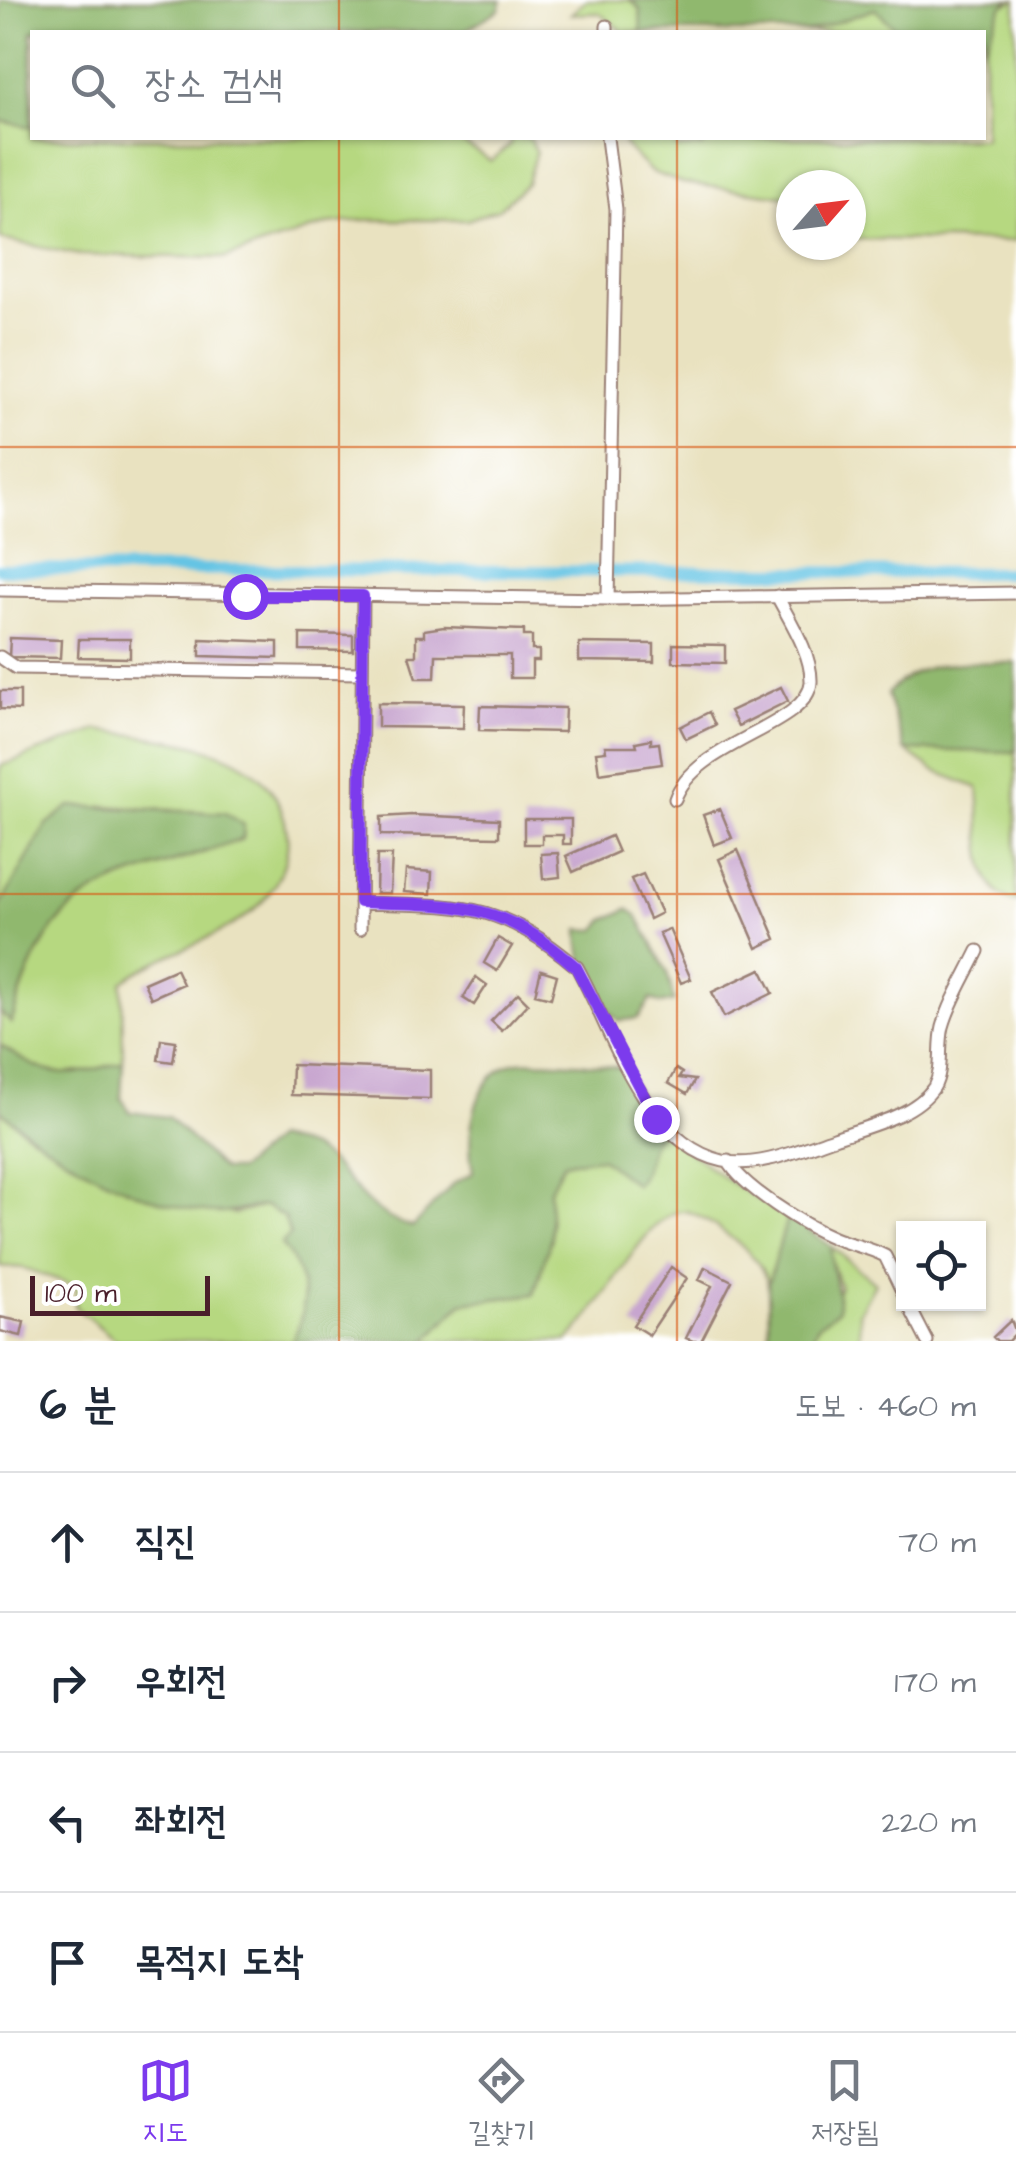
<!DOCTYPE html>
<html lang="ko">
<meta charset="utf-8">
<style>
:root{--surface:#fff;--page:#f2f2f3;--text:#1f2937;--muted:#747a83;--line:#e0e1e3;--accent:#7c3aed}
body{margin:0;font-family:"Architects Daughter","Poor Story",sans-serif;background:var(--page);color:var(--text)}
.controls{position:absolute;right:30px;bottom:30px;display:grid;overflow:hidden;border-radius:0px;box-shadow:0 2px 8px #0004}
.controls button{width:90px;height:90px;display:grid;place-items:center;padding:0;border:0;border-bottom:2px solid var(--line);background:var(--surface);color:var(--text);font:50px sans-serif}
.compass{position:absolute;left:776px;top:170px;width:90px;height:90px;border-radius:50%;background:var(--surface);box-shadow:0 2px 8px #0004;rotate:62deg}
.scale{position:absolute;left:30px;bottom:25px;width:180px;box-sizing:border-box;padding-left:10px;border:5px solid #4a1f2b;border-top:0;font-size:28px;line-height:35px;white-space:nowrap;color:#4a1f2b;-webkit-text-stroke:8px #fff;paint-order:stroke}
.stop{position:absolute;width:30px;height:30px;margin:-22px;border:8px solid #7c3aed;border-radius:50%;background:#fff}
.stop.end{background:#7c3aed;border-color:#fff;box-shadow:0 2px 10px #0008}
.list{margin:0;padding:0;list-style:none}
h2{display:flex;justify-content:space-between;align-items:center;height:130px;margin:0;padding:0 40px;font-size:42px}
h2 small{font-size:32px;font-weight:400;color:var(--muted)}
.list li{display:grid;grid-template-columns:65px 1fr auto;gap:30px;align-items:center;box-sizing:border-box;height:140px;padding:0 40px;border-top:2px solid var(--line)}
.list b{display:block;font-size:38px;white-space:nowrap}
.list em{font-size:32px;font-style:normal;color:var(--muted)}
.icon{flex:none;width:55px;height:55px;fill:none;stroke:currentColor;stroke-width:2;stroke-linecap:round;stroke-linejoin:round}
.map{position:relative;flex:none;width:1016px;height:1341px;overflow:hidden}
.search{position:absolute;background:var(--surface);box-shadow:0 2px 8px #0004;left:30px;right:30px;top:30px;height:110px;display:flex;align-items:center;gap:25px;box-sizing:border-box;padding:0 35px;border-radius:0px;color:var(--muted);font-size:38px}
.sheet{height:690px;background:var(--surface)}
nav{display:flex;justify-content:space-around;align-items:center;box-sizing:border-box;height:140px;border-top:2px solid var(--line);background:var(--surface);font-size:28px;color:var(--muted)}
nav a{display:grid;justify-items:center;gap:5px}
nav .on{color:var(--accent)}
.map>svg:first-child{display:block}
</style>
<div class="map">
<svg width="1016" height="1341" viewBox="0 0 1016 1341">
<rect width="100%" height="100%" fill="#fff"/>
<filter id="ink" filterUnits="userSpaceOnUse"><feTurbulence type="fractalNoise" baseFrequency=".01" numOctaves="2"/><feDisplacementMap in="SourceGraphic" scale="20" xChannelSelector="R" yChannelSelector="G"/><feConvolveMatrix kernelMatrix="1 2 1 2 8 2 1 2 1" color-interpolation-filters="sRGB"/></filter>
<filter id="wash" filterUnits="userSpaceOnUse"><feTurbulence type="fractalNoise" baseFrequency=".0048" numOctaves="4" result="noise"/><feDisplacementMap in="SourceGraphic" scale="40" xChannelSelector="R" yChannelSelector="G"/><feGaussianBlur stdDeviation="2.25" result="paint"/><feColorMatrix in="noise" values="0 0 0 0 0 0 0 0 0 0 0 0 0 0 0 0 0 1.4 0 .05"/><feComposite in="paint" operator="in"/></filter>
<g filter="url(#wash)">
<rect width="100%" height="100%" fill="#e9e2c0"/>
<path fill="#b6d880" stroke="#807c56" stroke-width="2.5" d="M 586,0 L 630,0 L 640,9 L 641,32 L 624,32 L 599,13 L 571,14 Z
M 1016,0 L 1016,241 L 851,239 L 851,185 L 791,185 L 791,197 L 683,183 L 651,172 L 624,145 L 624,138 L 669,138 L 678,148 L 703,146 L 708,138 L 984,138 L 984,49 L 1002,6 Z
M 875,9 L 900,32 L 808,32 Z
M 0,121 L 32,127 L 32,138 L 455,138 L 491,161 L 510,145 L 511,138 L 529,138 L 536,151 L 527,183 L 499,209 L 467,220 L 364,220 L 328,224 L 226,258 L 79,255 L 0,239 Z
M 97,730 C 170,741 276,742 287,833 C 291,859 275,891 256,908 C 218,941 163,952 122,982 L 123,1062 C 64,1078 53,1081 0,1045 L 0,1012 L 12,1022 C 55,869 113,888 243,839 L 244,825 L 225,813 L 103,806 L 14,884 L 0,906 L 0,766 Z
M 905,750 L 1016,752 L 1016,902 C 973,894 982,822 978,788 L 934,771 Z
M 0,1110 L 28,1134 L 74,1160 L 234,1214 L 265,1206 L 284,1217 L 290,1235 L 282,1244 C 305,1272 311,1308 292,1341 L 117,1341 L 75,1307 L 76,1286 L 24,1268 L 0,1266 Z
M 661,1128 C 702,1162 739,1192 788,1215 L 768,1284 C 759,1256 741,1245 718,1228 C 709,1222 695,1212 684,1211 C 648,1208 597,1318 567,1341 L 426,1341 L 462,1303 L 534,1294 L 551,1238 L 549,1191 L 564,1162 L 601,1158 L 636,1185 C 651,1165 646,1146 661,1128 Z
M 832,1247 L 875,1283 L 859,1313 L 860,1341 L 810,1341 L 840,1287 L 830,1257 Z"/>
<path fill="#90b86e" stroke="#6d6c4c" stroke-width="2.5" d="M 0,0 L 502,0 L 499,10 L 462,32 L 32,32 L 32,127 L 0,121 Z
M 630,0 L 1012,0 L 1002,6 L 984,49 L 984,32 L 900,32 L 875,9 L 808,32 L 641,32 L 640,9 Z
M 1016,663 L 1016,752 L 905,750 L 887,694 C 921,656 969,663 1016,663 Z
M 70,806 L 225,813 L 244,825 L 243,838 C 113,888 55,869 11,1023 L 0,1012 L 0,906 L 47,824 Z
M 628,909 L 637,915 L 667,972 L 674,1001 L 661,1004 L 651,999 L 638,1018 L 619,1021 C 595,1001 578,961 579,929 L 596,930 L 605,920 Z
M 0,1045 C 53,1081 64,1078 123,1062 L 121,1098 L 130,1112 L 168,1117 L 223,1170 L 239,1170 L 275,1139 C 287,1142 303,1144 314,1150 C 351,1171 361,1215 413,1227 L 453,1184 L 473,1173 C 466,1137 471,1079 513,1063 C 528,1058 603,1065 622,1068 L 661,1128 C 646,1146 650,1166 636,1185 L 601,1158 L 564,1162 L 549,1191 L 551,1238 L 534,1294 L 462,1303 L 426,1341 L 292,1341 C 311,1307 305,1272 281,1244 L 290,1235 L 284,1217 L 265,1206 C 243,1208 227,1216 205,1212 C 133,1201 54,1157 0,1110 Z
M 788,1215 L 832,1247 C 828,1268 840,1288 838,1310 L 818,1325 L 810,1341 L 769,1341 L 768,1284 Z"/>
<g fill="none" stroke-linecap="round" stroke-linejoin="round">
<path stroke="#65c4e4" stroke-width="12" d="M 0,569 L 1016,573"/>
</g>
<g id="blocks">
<path fill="#c7a5cf" d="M 444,627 L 524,630 L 524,636 L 532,636 L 532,650 L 539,650 L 539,661 L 532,661 L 532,678 L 510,678 L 510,655 L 436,655 L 435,678 L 416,678 L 409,656 L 416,656 L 416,636 L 424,636 L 424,630 Z
M 300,634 L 353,635 L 353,651 L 300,650 Z
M 10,638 L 61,640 L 60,658 L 9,657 Z
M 79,639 L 130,639 L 130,658 L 78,657 Z
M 200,639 L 278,642 L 278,658 L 200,656 Z
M 579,643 L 654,644 L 654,662 L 579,661 Z
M 673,644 L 725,645 L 725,663 L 673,662 Z
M 781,687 L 788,701 L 738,726 L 730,711 Z
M 0,691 L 20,691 L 20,710 L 0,709 Z
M 378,703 L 464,704 L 463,728 L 378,727 Z
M 480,706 L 565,708 L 564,732 L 479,730 Z
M 709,712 L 715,725 L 686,739 L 680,727 Z
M 651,739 L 651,744 L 659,743 L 662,764 L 599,773 L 596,752 L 606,751 L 605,746 L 637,746 L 636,742 Z
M 720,809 L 732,838 L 714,845 L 703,815 Z
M 412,815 L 499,819 L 499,837 L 381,835 L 381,817 Z
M 524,819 L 571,819 L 571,844 L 563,844 L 563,835 L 542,835 L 542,844 L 524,844 Z
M 611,836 L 618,852 L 573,872 L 566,856 Z
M 738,850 L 776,939 L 757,948 L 719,859 Z
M 558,853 L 560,877 L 543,879 L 541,854 Z
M 377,855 L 392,855 L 390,893 L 376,893 Z
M 406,870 L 432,872 L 431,894 L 404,892 Z
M 643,874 L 661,913 L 649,919 L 631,879 Z
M 669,929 L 691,979 L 681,983 L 659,933 Z
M 498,938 L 512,946 L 497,971 L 484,963 Z
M 176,969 L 183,984 L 151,998 L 144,983 Z
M 761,969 L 773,993 L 724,1017 L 712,992 Z
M 541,970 L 557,975 L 551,998 L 535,994 Z
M 476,977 L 487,985 L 474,1005 L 463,998 Z
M 518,993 L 528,1003 L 502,1031 L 491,1021 Z
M 161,1039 L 176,1041 L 173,1062 L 158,1060 Z
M 292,1065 L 430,1070 L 430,1099 L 291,1095 Z
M 676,1069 L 682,1073 L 679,1078 L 695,1080 L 687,1094 L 668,1083 Z
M 671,1267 L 687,1278 L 649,1335 L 633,1325 Z
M 705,1267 L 732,1281 L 701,1341 L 693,1341 L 686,1338 L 712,1286 L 699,1280 Z
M 0,1317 L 24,1322 L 21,1336 L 0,1331 Z
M 1011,1320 L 1016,1333 L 1008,1341 L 997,1341 L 993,1337 Z"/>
</g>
</g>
<g filter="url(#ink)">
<use href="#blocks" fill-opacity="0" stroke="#9a8076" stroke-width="2.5"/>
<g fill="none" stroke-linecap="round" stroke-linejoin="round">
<defs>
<path id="street" d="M 607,32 L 607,26
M 607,138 L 616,209 L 608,599
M 0,590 L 608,599 L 1016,593
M 0,657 L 16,668 L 361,673
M 675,799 C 695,742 808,727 811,682 C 812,654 790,621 777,596
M 360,903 C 459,906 497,899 577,967 C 612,1030 643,1143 723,1161 C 758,1169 801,1149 834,1138 C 865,1127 915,1116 934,1087 C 944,1069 938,1047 943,1027 C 950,1001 966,976 978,951
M 360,929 L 363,597
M 728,1161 C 742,1187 805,1226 834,1238 C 851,1245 868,1247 885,1256 L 904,1295
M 908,1304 L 927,1341"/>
</defs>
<use href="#street" stroke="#9a8076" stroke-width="15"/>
<use href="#street" stroke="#fff" stroke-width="11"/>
</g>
</g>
<g fill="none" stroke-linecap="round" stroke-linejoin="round" filter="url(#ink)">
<path stroke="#7c3aed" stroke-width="12" d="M 245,596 L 363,596 L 360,902 C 458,906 498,899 576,967 L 656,1119"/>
</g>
<path fill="none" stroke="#d8530f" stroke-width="2.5" stroke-opacity="0.55" d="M 339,0 L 339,32M 677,0 L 677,32M 339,138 L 339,1341M 677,138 L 677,1341M 0,447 L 1016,447M 0,894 L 1016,894"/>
</svg>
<div class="controls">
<button><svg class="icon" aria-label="locate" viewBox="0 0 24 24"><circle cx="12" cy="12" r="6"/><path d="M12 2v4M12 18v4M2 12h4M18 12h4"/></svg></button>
</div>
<svg class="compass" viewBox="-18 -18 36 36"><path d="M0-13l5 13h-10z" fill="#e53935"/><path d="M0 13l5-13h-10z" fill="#747a83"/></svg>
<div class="scale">100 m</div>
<div class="stop" style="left:245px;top:596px"></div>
<div class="stop end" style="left:656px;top:1119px"></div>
<div class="search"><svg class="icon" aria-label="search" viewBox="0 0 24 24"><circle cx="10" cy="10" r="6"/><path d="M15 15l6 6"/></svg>장소 검색</div>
</div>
<section class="sheet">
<h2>6 분<small>도보 · 460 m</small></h2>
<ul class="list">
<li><svg class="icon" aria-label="ahead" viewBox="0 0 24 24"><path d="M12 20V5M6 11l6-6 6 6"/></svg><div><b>직진</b></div><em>70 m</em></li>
<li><svg class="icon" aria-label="right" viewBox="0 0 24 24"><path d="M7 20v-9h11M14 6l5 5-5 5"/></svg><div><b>우회전</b></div><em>170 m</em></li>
<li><svg class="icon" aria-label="left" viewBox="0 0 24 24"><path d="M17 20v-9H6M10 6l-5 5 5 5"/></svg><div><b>좌회전</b></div><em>220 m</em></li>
<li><svg class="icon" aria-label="arrive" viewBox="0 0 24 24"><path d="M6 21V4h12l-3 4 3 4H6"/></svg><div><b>목적지 도착</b></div></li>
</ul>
</section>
<nav>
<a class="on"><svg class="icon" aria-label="map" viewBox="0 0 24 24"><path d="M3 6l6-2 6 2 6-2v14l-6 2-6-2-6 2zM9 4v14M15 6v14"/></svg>지도</a>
<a><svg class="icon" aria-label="directions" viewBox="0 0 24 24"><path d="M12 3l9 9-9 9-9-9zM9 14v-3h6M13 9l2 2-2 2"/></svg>길찾기</a>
<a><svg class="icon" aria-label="saved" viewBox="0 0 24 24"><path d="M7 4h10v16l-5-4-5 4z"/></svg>저장됨</a>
</nav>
